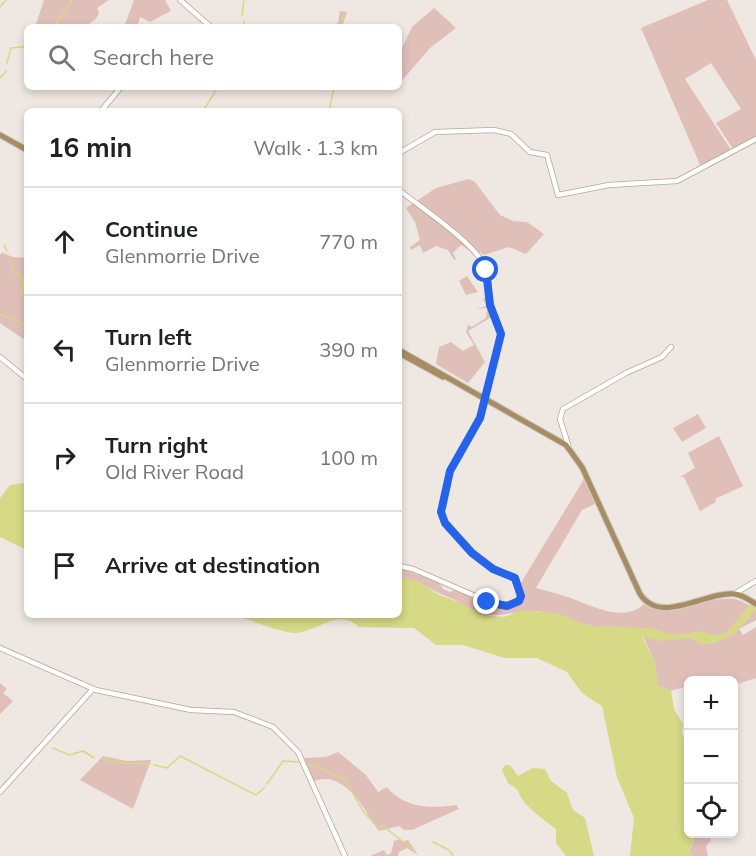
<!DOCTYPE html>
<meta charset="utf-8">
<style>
:root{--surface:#fff;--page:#f2f2f2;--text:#202124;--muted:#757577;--line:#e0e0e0}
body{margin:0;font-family:Mulish,sans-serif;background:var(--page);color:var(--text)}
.controls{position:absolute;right:18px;bottom:18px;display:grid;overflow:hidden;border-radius:9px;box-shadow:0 3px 9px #0003}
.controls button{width:54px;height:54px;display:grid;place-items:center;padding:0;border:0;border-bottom:2px solid var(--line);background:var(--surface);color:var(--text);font:30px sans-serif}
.stop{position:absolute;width:18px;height:18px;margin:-14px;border:4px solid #2563eb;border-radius:50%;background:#fff}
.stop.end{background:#2563eb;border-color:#fff;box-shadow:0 2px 6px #0008}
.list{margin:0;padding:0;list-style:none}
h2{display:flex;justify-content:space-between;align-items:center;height:78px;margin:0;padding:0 24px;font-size:26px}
h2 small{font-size:20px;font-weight:400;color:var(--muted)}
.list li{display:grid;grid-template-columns:39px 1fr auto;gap:18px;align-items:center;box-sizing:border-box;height:108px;padding:0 24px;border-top:2px solid var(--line)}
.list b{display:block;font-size:22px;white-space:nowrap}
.list p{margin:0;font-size:20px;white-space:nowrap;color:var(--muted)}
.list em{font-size:20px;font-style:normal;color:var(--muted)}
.icon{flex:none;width:33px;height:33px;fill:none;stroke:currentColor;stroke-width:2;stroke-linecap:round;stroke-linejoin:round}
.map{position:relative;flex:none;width:756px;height:856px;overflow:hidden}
.search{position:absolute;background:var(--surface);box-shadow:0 3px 9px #0003;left:24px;top:24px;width:378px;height:66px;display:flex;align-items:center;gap:15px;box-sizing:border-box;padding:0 21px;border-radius:9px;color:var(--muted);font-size:22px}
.panel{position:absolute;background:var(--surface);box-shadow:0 3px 9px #0003;left:24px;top:108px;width:378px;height:510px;border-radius:9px}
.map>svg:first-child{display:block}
</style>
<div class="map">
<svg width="756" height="856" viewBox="0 0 756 856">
<rect width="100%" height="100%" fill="#eee7e2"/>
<path fill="#e1bfb9" d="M 44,0 L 109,0 L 97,8 L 99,13 C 91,34 54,27 35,27 Z
M 134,0 L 165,0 L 171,11 L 150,22 L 140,17 L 137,27 L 124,27 Z
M 708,0 L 727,0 L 756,60 L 756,137 L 733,149 L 716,123 L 741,109 L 711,63 L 685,79 L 731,150 L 701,167 L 641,28 Z
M 434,8 L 456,28 L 430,48 L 399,84 L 399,54 L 412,27 Z
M 340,11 L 347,12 L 343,24 L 348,27 L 323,27 L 338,23 Z
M 469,179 L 475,182 L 500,215 L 513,221 L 527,222 L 544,234 L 526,254 L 509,247 L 484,255 L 480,252 L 476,255 L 461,245 L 453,253 L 456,259 L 454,260 L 448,250 L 436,246 L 423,253 L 420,245 L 411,250 L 410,247 L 420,240 L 415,222 L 406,208 L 436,188 Z
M 3,253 L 13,257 L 27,258 L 25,340 L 0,323 L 0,254 Z
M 467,276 L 478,292 L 466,295 L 459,281 Z
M 487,296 L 488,307 L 493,316 L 468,331 L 485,362 L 468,383 L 436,364 L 439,347 L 451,342 L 463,351 L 474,345 L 466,332 L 468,325 L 472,327 L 486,318 L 487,308 L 476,309 L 487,306 L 483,299 Z
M 698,414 L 706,428 L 682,442 L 673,428 Z
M 719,436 L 743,486 L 715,499 L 716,502 L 700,511 L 684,477 L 680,477 L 695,468 L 688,453 Z
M 584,479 L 595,504 L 582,510 L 536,588 C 547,591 558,594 568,597 C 591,605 623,624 644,604 C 671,624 706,594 735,599 C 743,601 750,606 756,610 L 756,620 L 739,629 L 743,635 L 756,627 L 756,678 L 734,685 L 734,680 L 688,680 L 688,686 L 671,691 L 657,685 L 655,663 L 643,636 C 625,631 606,629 588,625 C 570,621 555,613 536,611 C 515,610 504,618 482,614 C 471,612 463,603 453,599 C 433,592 421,581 399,578 L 399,568 L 439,582 L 443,589 L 450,592 L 456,589 C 477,600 506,622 522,597 L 519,586 Z
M 0,683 L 7,689 L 3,693 L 13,701 L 0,714 Z
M 338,752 L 366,775 L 378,792 L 387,787 C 404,808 431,809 456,805 L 459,809 L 412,830 L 404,830 L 399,826 L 379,831 C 363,809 346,770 314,781 L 304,758 L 326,757 Z
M 103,756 L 127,761 L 151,760 L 133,809 L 80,780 Z
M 692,834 L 708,834 L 711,840 L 706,846 L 708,856 L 694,856 L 688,853 L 694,841 Z
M 400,839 L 402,842 L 408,840 L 418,855 L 407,848 L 399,852 L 398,856 L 370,856 L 384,850 L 387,855 L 391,853 L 394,841 Z"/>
<path fill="#d6d985" d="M 24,483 L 27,484 L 27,550 L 0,537 L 0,498 L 10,485 Z
M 399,578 L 418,581 L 439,595 L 461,603 L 483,615 L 504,617 L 523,610 L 560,614 L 590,626 L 651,628 L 673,635 L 701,631 L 713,635 L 726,633 L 756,598 L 756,609 L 737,632 L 713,644 L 702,644 L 690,638 L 659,641 L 642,636 L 655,663 L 658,685 L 671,691 L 674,709 L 683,724 L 682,733 L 687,747 L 685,757 L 688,763 L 688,834 L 692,834 L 694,841 L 688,852 L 694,856 L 630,856 L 634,818 L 617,777 L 602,706 L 582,693 L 567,672 L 537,658 L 505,658 L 463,645 L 436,645 L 414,628 L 359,627 C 337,607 319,632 295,633 C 283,633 249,620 236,615 L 399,615 Z
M 505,765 L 510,765 L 518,776 L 533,768 L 545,769 L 551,781 L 567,793 L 573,810 L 585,818 L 594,856 L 566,856 L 556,843 L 556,829 C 545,821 519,802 518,790 L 508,783 L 502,770 Z"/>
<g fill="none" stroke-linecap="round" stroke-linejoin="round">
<path stroke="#d6d985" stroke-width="1.5" d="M 0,7 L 6,0
M 242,16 L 244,0
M 244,21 L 244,27
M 54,27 L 72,0
M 341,27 L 343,15
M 7,63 L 11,48 L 23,47 L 27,43
M 0,78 L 6,71
M 203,111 L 218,87
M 329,111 L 334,87
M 4,245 L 7,251
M 10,260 L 15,273 L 23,277 L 22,293 L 27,304
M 0,314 L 27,326
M 53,748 L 69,755 L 83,751 L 94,758
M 102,759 L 125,763 L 150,764
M 309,764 L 344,778 L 363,811 L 378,828 L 383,826 L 414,850
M 154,765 L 167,768 L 180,756 L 256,795 L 265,787
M 267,784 L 283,761 L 300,762
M 433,842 L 449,850 L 453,856"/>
<defs>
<path id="secondary" d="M 180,0 L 211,27
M 101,111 L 121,87
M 399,153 L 435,132 L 494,130 L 511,134 L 530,152 L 547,155 L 558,195 L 609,185 L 677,181 L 756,139
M 399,190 C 420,207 477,244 486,269 C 490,281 488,294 491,306 C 493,316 502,326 500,337 L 481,418 L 451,469 L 441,510 L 445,524 L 476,556 L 495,570 L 513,576 L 521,598 L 511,605 L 496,605 L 413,569 L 399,566
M 0,357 L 27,379
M 569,448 L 560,419 L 563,409 L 626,373 L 662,357 L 671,347
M 734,594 L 756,581
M 0,648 L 96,690 L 191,710 L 234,712 L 273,727 L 298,752 L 345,856
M 0,792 L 93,689"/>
<path id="primary" d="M 0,135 L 27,150
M 399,350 L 566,445 L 582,467 L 640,594 C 661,626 705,591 735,594 C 743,595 749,600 756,604
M 399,353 L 443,377"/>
</defs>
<use href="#secondary" stroke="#b3a696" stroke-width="6"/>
<use href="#primary" stroke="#cac6c1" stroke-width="7"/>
<use href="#secondary" stroke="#fff" stroke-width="4.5"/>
<use href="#primary" stroke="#a88d62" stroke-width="5"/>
</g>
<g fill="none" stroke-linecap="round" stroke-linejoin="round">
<path stroke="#2563eb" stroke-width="8" d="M 486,270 L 490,305 L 501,334 L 480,418 L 450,471 L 441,512 L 445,523 L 472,553 L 493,569 L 515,578 L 521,596 L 519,601 L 507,606 L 487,602"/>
</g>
</svg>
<div class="controls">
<button>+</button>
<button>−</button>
<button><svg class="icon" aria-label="locate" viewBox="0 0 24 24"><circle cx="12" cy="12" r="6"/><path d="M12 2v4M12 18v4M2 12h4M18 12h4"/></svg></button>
</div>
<div class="stop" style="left:486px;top:270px"></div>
<div class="stop end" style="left:487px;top:602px"></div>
<div class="search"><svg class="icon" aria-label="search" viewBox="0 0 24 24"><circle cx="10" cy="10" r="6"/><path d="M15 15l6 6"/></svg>Search here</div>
<section class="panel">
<h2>16 min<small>Walk · 1.3 km</small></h2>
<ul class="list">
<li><svg class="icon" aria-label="ahead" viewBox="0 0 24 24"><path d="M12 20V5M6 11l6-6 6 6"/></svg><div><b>Continue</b><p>Glenmorrie Drive</p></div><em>770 m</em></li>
<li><svg class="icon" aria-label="left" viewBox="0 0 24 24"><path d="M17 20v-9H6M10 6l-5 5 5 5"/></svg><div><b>Turn left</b><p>Glenmorrie Drive</p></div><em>390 m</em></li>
<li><svg class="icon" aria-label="right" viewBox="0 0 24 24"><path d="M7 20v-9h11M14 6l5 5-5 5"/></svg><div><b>Turn right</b><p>Old River Road</p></div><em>100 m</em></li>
<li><svg class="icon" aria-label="arrive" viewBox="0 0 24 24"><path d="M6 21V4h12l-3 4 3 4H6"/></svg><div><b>Arrive at destination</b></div></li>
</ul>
</section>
</div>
